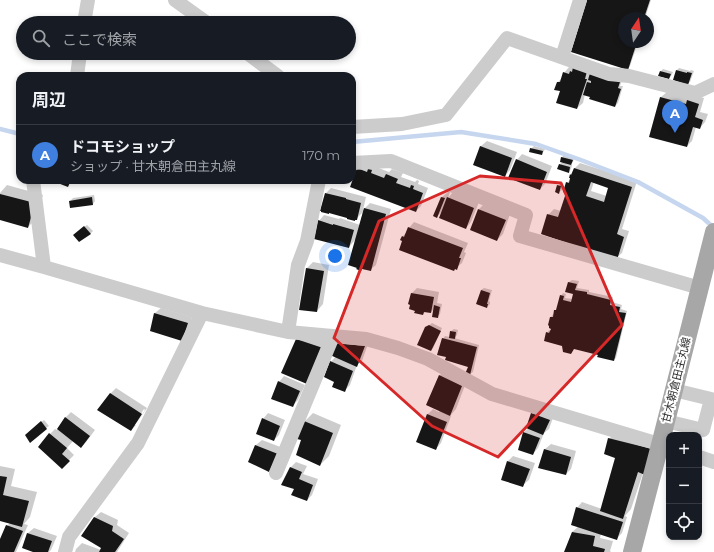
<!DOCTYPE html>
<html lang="ja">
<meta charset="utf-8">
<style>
:root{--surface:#171b24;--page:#242831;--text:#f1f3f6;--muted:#9ea1a6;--line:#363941;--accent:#1a73e8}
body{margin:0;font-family:Montserrat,"Noto Sans JP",sans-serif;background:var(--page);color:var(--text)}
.controls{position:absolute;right:12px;bottom:12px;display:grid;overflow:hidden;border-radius:8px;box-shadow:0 2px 6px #0003}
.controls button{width:36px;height:36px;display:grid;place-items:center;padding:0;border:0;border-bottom:1px solid var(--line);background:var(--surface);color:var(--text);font:20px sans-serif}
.compass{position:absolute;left:618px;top:12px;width:36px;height:36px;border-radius:50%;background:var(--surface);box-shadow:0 2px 6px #0003;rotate:13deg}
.you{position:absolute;left:335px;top:256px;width:14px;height:14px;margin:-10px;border:3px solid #fff;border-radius:50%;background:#1a73e8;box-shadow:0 0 0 6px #1a73e833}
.badge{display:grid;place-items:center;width:26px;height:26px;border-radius:50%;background:var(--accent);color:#fff;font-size:13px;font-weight:700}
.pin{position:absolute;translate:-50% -33px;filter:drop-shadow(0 1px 2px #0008)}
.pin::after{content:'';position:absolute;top:21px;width:14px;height:12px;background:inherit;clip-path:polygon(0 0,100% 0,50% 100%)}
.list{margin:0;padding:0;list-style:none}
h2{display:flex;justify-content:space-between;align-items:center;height:52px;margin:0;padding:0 16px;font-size:17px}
h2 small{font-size:13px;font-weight:400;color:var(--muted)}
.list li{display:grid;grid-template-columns:26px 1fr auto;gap:12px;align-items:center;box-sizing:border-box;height:60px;padding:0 16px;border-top:1px solid var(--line)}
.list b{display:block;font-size:15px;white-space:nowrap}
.list p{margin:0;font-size:13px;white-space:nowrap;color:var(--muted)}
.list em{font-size:13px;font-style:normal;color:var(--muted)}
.icon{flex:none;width:22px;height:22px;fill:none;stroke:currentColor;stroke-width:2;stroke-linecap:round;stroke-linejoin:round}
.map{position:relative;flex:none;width:714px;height:552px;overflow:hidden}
.search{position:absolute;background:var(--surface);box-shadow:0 2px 6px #0003;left:16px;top:16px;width:340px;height:44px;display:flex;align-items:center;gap:10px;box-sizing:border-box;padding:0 14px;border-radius:22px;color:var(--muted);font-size:15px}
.panel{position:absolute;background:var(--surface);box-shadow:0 2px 6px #0003;left:16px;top:72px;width:340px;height:112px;border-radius:12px}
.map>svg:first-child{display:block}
</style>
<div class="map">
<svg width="714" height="552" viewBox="0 0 714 552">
<rect width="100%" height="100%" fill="#fff"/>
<path fill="#0003" fill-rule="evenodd" d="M 589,0 L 651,0 L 645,18 L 624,18 L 624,42 L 638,42 L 630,66 L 628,69 Z
M 592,66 L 589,75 L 593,71 L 622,80 L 620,86 L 623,86 L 618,103 L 615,106 L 585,94 L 583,103 L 577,108 L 561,91 L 558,82 L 562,78 L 564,73 L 569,67 Z
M 679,68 L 690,71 L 691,70 L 694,71 L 690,82 L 687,84 L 674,80 L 677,70 Z
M 663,69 L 673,72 L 671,76 L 669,78 L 661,71 Z
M 667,92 L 694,95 L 704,98 L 700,112 L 708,114 L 705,122 L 700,128 L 696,127 L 692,141 L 687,146 L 650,136 L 661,97 Z
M 487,141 L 517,152 L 510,170 L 505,176 L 474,164 L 481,146 Z
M 534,146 L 545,149 L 544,151 L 542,154 L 531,149 Z
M 522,154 L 552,166 L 545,184 L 540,189 L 517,160 Z
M 565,155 L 574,158 L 573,162 L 571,164 L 572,165 L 571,169 L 568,172 L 560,164 L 563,162 L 561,161 L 562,157 Z
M 580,163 L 637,181 L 622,229 L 629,231 L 622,253 L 616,258 L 548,215 L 554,209 L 561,211 L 567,192 L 567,183 L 571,179 L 575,168 ZM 594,182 L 609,187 L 607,196 L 591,191 Z
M 376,167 L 389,172 L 392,169 L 403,173 L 401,177 L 415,182 L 417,180 L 419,181 L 418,184 L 428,188 L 421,206 L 416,211 L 358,169 Z
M 561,183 L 563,184 L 562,190 L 559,192 L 558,186 Z
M 7,185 L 43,195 L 36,219 L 28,227 L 0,219 L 0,193 Z
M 331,188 L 366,197 L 363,210 L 370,203 L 391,209 L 376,265 L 370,270 L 356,239 L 349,247 L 319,221 L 324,215 L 339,219 L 340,218 L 360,225 L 363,212 L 356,219 L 326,193 Z
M 448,192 L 450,192 L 448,198 L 453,192 L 479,202 L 471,222 L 466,228 L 442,211 L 437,217 L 435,216 L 442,197 Z
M 94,195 L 95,201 L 93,204 L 70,201 L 73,198 Z
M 484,204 L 510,214 L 503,234 L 497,240 L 479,209 Z
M 414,222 L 468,243 L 464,252 L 466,253 L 462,263 L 456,268 L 401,240 L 403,236 L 407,232 L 409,228 Z
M 87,225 L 93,231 L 90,234 L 77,232 Z
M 313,262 L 329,265 L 323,304 L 317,311 L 300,309 L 307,268 Z
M 572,280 L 579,281 L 577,288 L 589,290 L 589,292 L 613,297 L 612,302 L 622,305 L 621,309 L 627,311 L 616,358 L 613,360 L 599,354 L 563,345 L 547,333 L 549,330 L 551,331 L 551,317 L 558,308 L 561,296 L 563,293 L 566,294 L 565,298 L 573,299 L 574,293 L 567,291 L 569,282 Z
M 417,288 L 439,292 L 437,303 L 442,304 L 440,314 L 437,317 L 434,309 L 431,312 L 426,311 L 423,314 L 416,310 L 410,304 L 412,293 Z
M 484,288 L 492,290 L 489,301 L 490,302 L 490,304 L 487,307 L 481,290 Z
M 161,308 L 192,317 L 188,334 L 151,330 L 155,313 Z
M 432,323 L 442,328 L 433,348 L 431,350 L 426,328 Z
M 454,329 L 458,330 L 457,335 L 454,338 L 479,345 L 473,372 L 470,374 L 469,366 L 447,357 L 443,339 L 445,336 L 450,337 L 451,331 Z
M 297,339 L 331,339 L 306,383 Z
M 369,341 L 362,361 L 357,365 L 350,385 L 344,391 L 335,381 L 331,362 L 336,356 Z
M 445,370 L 467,380 L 456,409 L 450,416 L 451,416 L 441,443 L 436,449 L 427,415 L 433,409 L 439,412 L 440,410 L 427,404 L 440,375 Z
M 284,376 L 305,385 L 298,400 L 292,406 L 279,382 Z
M 116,388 L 147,408 L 136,424 L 145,410 L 144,409 L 134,425 L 136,425 L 131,430 L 110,394 Z
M 537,408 L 554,415 L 549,429 L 544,433 L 538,448 L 533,454 L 524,432 L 529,428 L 532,414 Z
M 71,412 L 95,430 L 86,442 L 81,447 L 73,441 L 67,448 L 74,455 L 62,467 L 50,434 L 55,429 L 57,430 L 65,418 Z
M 268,413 L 285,420 L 279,435 L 274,440 L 263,419 Z
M 313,413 L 341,425 L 329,456 L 320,465 L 303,440 L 304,422 Z
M 44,420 L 49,426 L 46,428 L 29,432 Z
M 618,430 L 659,440 L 643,473 L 631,509 L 625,516 L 627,517 L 622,533 L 616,539 L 601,534 L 600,538 L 613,541 L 610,551 L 611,552 L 565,552 L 572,532 L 579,526 L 577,508 L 582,502 L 602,509 L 617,458 L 609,439 Z
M 262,440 L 283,448 L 269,471 L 249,462 L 256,445 Z
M 551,444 L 576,451 L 571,469 L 566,474 L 539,467 L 545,449 Z
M 513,456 L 535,463 L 529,480 L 523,485 L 502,479 L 508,461 Z
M 296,462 L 307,466 L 303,474 L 318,479 L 312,495 L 307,500 L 295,489 L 291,467 Z
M 0,466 L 15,469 L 11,486 L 37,492 L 30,517 L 24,524 L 28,525 L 16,552 L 0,552 L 0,542 L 7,526 L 10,523 L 0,520 Z
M 101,512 L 118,520 L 117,525 L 129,533 L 117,552 L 75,552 L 76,549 L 82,543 L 101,550 L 103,547 L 83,536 L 95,517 Z
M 34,528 L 57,536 L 51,550 L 49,552 L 36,552 L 23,547 L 28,533 Z"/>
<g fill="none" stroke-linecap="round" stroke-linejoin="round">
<path stroke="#c6d6ef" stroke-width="4.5" d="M 0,129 L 20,134
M 352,142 L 461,132 L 536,144 L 581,160 L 638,182 L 703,218 L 714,228"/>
</g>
<path fill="#161616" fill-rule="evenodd" d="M 587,0 L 650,0 L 644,18 L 624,18 L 624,42 L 637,42 L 628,70 L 571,52 Z
M 573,67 L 587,71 L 585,79 L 587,79 L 577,109 L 556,103 L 560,91 L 554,90 L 557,82 L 560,82 L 563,72 L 569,74 L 570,71 L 572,72 Z
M 676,70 L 687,73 L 687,72 L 692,73 L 688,85 L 673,80 Z
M 660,71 L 671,74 L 669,79 L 658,76 Z
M 590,73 L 620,82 L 618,88 L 621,89 L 615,107 L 589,99 L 590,97 L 583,95 L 587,82 L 591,83 L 591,81 L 588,80 Z
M 660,97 L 686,104 L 687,100 L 699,104 L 695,117 L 703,120 L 700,129 L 693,127 L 687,147 L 649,137 Z
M 480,146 L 512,158 L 505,177 L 473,165 Z
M 530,148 L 543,151 L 542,155 L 529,152 Z
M 561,157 L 573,160 L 571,165 L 560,162 Z
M 516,159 L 547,172 L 540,190 L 508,178 Z
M 559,164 L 570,167 L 569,173 L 557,169 Z
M 357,168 L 367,172 L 368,169 L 372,170 L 371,173 L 384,178 L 386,174 L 398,179 L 396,183 L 410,188 L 411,185 L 414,186 L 413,189 L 423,193 L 416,212 L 350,187 Z
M 574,168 L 632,187 L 617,234 L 624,237 L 617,260 L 541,234 L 547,214 L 558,217 L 566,193 L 563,192 L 566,182 L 569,183 L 570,178 L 569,178 L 570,174 L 571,175 ZM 591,182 L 608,188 L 604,202 L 586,196 Z
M 50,180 L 71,180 L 68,187 Z
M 557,185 L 561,186 L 559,194 L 555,192 Z
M 325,193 L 346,198 L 346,199 L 361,203 L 357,220 L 355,220 L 355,221 L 347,219 L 347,218 L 329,213 L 329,214 L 321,212 L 321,211 L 320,211 Z
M 0,194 L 35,203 L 28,228 L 0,220 Z
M 92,197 L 93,205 L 70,208 L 69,201 Z
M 441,197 L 445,198 L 437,218 L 433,216 Z
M 447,197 L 474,208 L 466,229 L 439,218 Z
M 364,208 L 386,214 L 371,271 L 362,269 L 361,271 L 356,269 L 357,268 L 348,265 Z
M 478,209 L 506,220 L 497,241 L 470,230 Z
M 318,220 L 333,225 L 333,224 L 354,230 L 349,248 L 314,239 Z
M 84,226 L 91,234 L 79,242 L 73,235 Z
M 408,227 L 463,248 L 459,258 L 461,258 L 457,270 L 455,269 L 454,271 L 399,250 L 402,241 L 400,240 L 402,236 L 404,237 Z
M 306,268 L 324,271 L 317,312 L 299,310 Z
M 568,282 L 577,284 L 575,290 L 587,292 L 587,294 L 611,300 L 610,305 L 620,307 L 619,312 L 626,313 L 614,361 L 597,357 L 598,355 L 574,349 L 571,354 L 563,352 L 562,346 L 544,341 L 546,332 L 549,333 L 551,329 L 549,328 L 549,326 L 548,325 L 550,317 L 553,317 L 554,310 L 556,310 L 560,295 L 564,296 L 563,300 L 571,302 L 573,294 L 565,292 Z
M 481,290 L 490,293 L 487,304 L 488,304 L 487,308 L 476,304 Z
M 411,293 L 434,297 L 431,313 L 424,312 L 423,315 L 414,313 L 415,311 L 409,309 L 410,305 L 408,304 Z
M 434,305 L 440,307 L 438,318 L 432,317 Z
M 154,313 L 188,323 L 182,341 L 150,331 Z
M 429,325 L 441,331 L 431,351 L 417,345 L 425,327 Z
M 450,331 L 456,332 L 455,339 L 449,338 Z
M 442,338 L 477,347 L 470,375 L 465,374 L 468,367 L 445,360 L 446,357 L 437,355 Z
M 296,339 L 323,348 L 307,384 L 281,373 Z
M 336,343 L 365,346 L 357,367 L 330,355 Z
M 330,361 L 353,371 L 345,392 L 332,387 L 334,382 L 324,377 Z
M 439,375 L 462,386 L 450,416 L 426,405 Z
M 278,381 L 300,391 L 293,407 L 271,399 Z
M 110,393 L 142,414 L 131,431 L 97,410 Z
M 531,413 L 550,420 L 543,435 L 526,428 Z
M 427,414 L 447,422 L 436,450 L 416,442 Z
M 65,417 L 90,436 L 81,448 L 57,429 Z
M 262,418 L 280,426 L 274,441 L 256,434 Z
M 41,421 L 47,429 L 30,443 L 25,435 Z
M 304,421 L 333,433 L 320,466 L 296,455 L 301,440 L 297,439 Z
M 523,432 L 540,438 L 533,455 L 518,450 Z
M 49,433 L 67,448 L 62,454 L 70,461 L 62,469 L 38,447 Z
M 608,438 L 652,449 L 645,475 L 638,472 L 623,519 L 600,511 L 615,458 L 604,454 Z
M 255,445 L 278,454 L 269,472 L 248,462 Z
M 544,449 L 571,457 L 566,475 L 538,468 Z
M 507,461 L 530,469 L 523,487 L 501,480 Z
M 290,467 L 302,472 L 299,479 L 313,485 L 307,501 L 291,495 L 294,489 L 281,485 Z
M 0,476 L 7,477 L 3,495 L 29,501 L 22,527 L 0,521 Z
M 576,507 L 623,522 L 617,540 L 571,525 Z
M 94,517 L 113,526 L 112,531 L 124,539 L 115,552 L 99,552 L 101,548 L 81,536 Z
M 6,525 L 23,531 L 14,552 L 0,552 L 0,539 Z
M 572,532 L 595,536 L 593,546 L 605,549 L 604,552 L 564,552 Z
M 27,533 L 52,541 L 48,552 L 33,552 L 22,548 Z"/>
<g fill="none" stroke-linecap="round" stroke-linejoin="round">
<path stroke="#ccc" stroke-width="14" d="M 175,0 L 207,23
M 84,23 L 88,0
M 247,53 L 278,76
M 562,57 L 580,0
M 77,76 L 80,53
M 352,127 L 402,124 L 446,115 L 507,38 L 609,74 L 629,76 L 695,93 L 714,84
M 352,163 L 391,161 L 526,215 L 520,236 L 700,288
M 33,180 L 44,267
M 0,255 L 44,267 L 202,313 L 288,332 L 366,339 L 398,348 L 428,359 L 492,394 L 669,447
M 288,332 L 298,265 L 307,241 L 319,180
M 666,421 L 703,430 L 711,399 L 674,390
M 699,457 L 714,462
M 276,473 L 333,336
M 65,552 L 69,537 L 138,443 L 202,313"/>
<path stroke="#a7a7a7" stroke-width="18" d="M 632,552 L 660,445 L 714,232"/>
</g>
<path fill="#d62828" fill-opacity="0.2" stroke="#d62828" stroke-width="3" stroke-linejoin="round" d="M 480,176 L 561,183 L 622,325 L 498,457 L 432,426 L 334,338 L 379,221 Z"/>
<g text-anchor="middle" stroke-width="4" stroke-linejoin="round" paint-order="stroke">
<g font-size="11" fill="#2f2f2f" stroke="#fff">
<text transform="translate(676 380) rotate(-76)" y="4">甘木朝倉田主丸線</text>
</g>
</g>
</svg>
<div class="controls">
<button>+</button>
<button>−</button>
<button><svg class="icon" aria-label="locate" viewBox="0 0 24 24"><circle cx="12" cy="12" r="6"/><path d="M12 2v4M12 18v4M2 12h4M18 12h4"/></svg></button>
</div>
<svg class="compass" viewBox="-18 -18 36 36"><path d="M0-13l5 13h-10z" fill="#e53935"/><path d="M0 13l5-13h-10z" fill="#9ea1a6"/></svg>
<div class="you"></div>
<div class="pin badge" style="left:675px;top:133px;background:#3f7fe0">A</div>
<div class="search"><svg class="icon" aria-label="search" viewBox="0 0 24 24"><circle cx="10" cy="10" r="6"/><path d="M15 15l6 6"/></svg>ここで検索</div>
<section class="panel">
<h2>周辺<small></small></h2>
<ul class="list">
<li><span class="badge" style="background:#3f7fe0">A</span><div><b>ドコモショップ</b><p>ショップ · 甘木朝倉田主丸線</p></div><em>170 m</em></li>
</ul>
</section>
</div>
